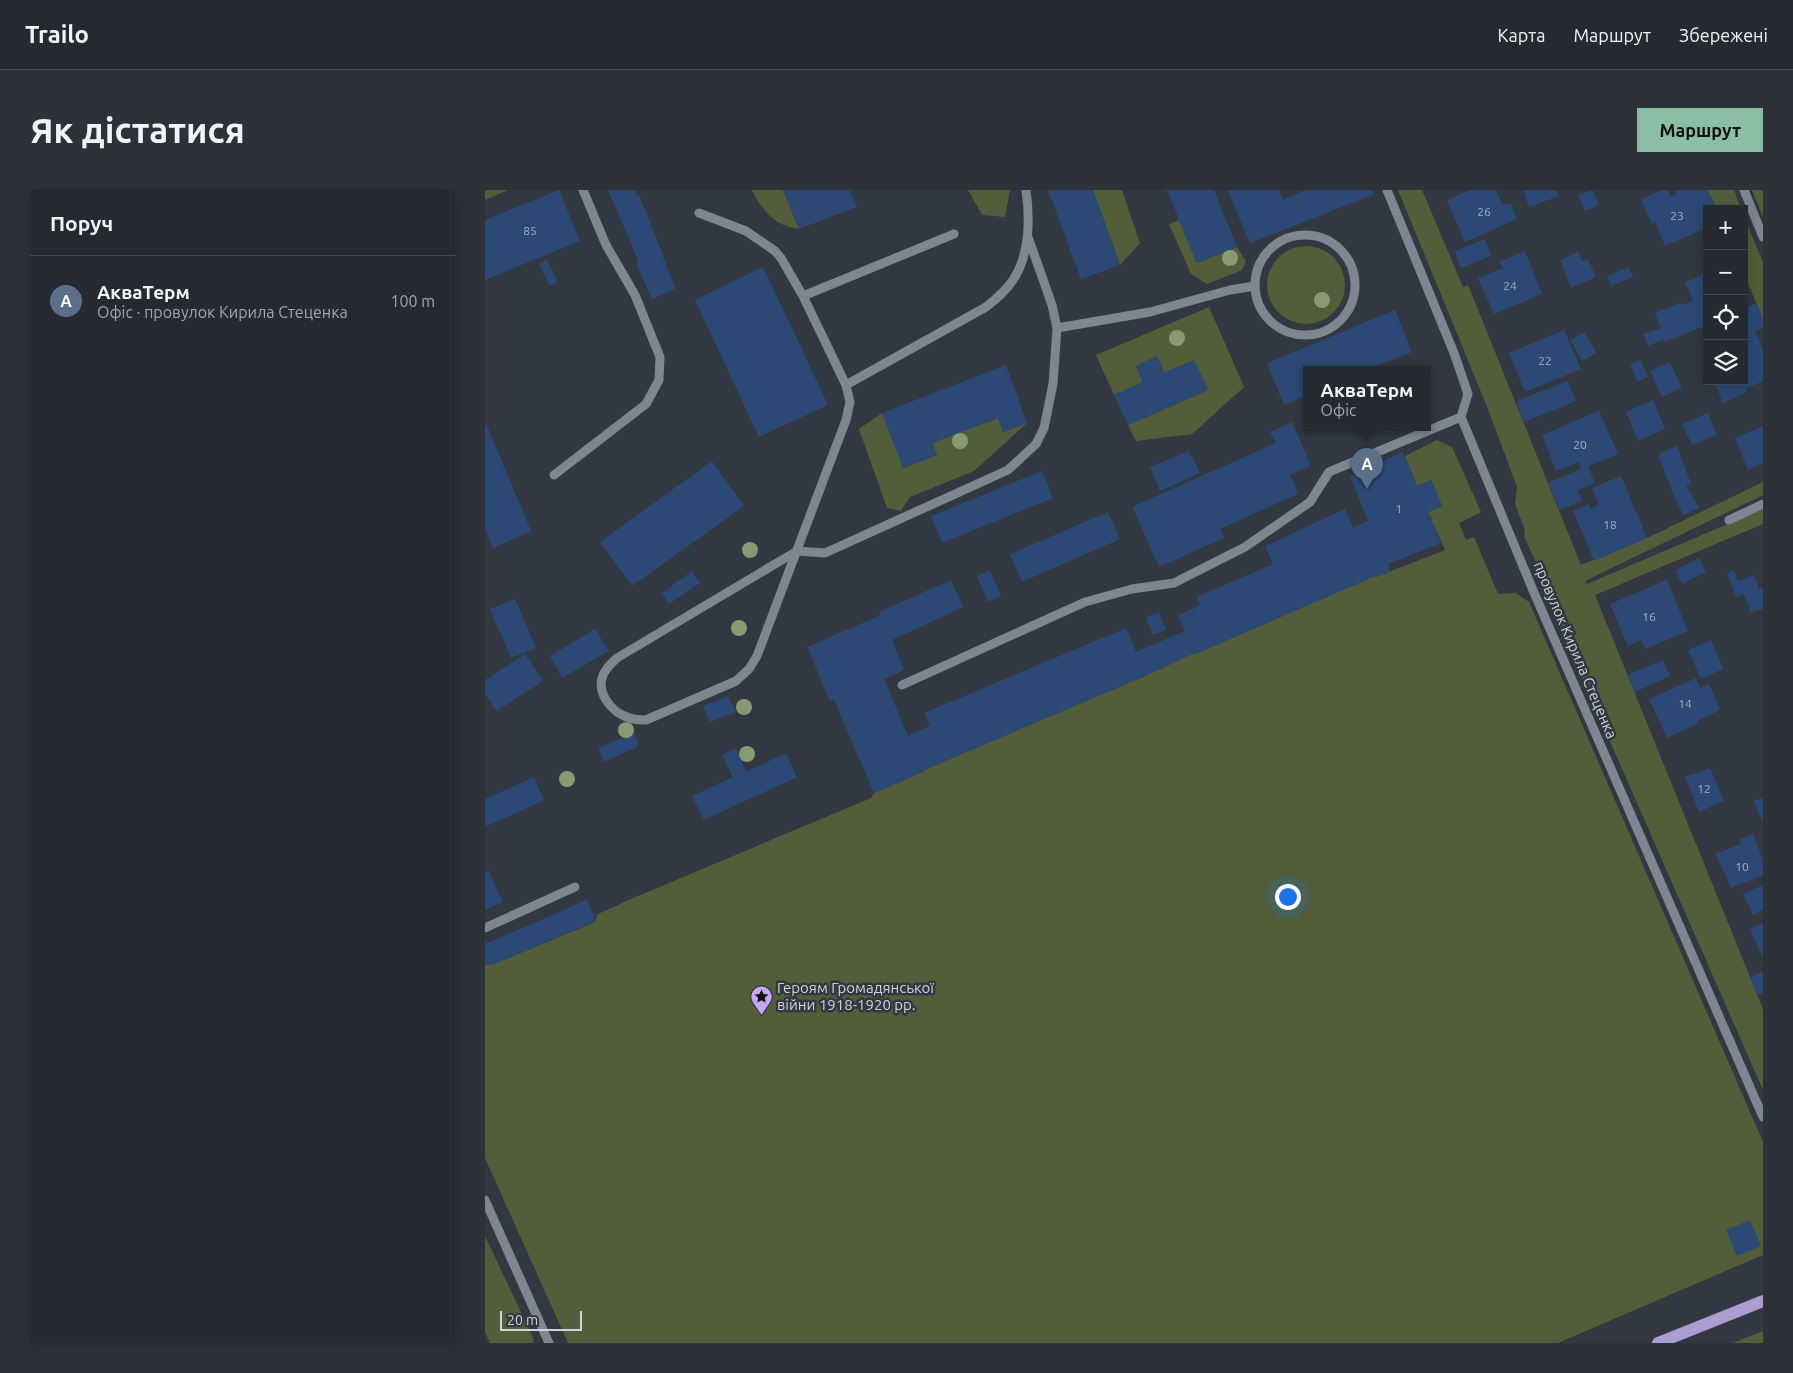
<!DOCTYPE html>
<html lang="uk">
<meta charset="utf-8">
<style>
:root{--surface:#252a31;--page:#2d3239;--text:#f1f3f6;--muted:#a3a7ab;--line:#42464d;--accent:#8abfa5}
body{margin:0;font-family:Ubuntu,sans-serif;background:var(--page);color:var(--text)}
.controls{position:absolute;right:15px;top:15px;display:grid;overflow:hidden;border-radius:0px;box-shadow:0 2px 12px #0003}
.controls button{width:45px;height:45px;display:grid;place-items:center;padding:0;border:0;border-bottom:1px solid var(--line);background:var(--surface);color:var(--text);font:25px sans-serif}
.scale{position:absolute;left:15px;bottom:12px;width:82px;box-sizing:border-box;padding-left:5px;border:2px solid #d0d4da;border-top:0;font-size:14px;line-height:18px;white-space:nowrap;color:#d0d4da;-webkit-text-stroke:4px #313841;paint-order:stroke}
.you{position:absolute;left:802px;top:706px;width:18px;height:18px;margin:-12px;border:4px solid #fff;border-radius:50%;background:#1a73e8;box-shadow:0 0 0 8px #1a73e833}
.badge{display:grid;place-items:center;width:32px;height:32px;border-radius:50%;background:var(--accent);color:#fff;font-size:16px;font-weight:700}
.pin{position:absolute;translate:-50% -41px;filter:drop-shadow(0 1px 2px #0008)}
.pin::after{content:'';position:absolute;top:26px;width:18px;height:15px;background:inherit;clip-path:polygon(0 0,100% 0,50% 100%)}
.popup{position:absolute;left:818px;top:176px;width:128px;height:65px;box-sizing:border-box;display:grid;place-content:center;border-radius:0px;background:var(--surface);filter:drop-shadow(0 1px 4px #0005);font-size:16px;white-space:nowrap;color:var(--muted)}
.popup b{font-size:19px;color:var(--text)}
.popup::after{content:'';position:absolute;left:50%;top:100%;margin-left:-10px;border:10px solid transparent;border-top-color:var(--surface)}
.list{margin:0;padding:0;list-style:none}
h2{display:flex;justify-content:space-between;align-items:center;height:65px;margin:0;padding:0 20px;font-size:21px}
h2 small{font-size:16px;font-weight:400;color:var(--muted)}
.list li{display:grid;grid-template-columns:32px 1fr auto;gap:15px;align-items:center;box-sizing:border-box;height:90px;padding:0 20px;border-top:1px solid var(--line)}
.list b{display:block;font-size:19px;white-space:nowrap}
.list p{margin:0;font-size:16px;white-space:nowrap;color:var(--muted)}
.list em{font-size:16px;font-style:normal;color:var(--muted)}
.icon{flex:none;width:28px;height:28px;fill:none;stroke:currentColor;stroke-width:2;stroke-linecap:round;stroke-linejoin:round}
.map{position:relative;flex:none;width:1278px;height:1153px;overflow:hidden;border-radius:0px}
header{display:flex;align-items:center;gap:30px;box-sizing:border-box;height:70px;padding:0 25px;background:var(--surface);border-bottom:1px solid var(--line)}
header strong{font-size:24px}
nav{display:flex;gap:28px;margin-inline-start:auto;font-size:18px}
.intro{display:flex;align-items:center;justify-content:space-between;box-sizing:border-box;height:120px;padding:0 30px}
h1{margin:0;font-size:35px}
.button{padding:12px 22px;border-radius:0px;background:var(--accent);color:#111;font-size:18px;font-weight:700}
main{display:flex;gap:30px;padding:0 30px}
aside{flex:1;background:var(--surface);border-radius:0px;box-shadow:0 2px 12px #0003}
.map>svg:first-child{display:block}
</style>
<header>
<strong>Trailo</strong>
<nav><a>Карта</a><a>Маршрут</a><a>Збережені</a></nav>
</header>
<div class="intro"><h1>Як дістатися</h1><a class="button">Маршрут</a></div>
<main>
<aside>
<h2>Поруч<small></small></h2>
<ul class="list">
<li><span class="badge" style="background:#5c6f8a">A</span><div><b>АкваТерм</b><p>Офіс · провулок Кирила Стеценка</p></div><em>100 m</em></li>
</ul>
</aside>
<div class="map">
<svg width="1278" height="1153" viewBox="0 0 1278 1153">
<rect width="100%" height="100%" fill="#313841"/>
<path fill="#525e39" d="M 0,0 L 23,0 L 0,10 Z
M 267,0 L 298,0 L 314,39 C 290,36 277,21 267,0 Z
M 483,0 L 525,0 L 520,27 L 497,25 Z
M 608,0 L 637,0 L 655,53 L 635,75 Z
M 913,0 L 937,0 L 978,97 L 983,95 L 1096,375 L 1162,348 L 1278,292 L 1278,305 L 1100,391 L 1102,394 L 1278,319 L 1278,334 L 1110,405 L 1278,819 L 1278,900 L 1055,392 L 1059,390 L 1039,346 L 1040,340 L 1030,314 L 1032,297 L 1003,219 Z
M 1223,0 L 1249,0 L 1256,19 L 1231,19 Z
M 1267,0 L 1278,0 L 1278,27 Z
M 1259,26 L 1278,73 L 1278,129 L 1259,84 Z
M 694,30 L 712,73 L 752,57 L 761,72 L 757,80 L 722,94 L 706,84 L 684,34 Z
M782 95a39 39 0 1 1 78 0a39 39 0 1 1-78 0Z
M 724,117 L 759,197 L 707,244 L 651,251 L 643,235 L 723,200 L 709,170 L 679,183 L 672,166 L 651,176 L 658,192 L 629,205 L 611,165 Z
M 397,223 L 419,278 L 452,265 L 447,253 L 513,228 L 518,242 L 542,233 L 489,281 L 425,307 L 416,321 L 402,318 L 374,239 Z
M 952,250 L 967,257 L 996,322 L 974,333 L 981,350 L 989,347 L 1013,404 L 1031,403 L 1044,412 L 1278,952 L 1278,1065 L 1073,1153 L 83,1153 L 0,968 L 0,775 L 9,774 L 110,732 L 113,724 L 146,709 L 386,608 L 389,603 L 440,581 L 439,580 L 660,486 L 709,463 L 710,464 L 890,386 L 891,387 L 960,360 L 943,322 L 957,316 L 946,290 L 932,296 L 920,266 Z
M 0,1046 L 49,1150 L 47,1153 L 5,1153 L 0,1142 Z
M 1278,1141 L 1278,1153 L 1248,1153 Z"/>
<path fill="#2b4974" d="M 74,0 L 95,51 L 0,90 L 0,30 Z
M 123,0 L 149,0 L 152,5 L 154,5 L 176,60 L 190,99 L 167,109 L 151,74 L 153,70 Z
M 298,0 L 364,0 L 372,17 L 314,39 Z
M 563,0 L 608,0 L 635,75 L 596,89 Z
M 682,0 L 729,0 L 752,57 L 712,73 Z
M 742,0 L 794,0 L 798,10 L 820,0 L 888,0 L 890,4 L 765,53 Z
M 985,0 L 1011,0 L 1018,15 L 1026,13 L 1032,29 L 980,52 L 962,10 Z
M 1038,0 L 1072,0 L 1074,6 L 1044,17 Z
M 1108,0 L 1114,15 L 1100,21 L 1093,5 Z
M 1178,0 L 1183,0 L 1186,7 L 1192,4 L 1190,0 L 1223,0 L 1231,19 L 1222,19 L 1222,38 L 1180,56 L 1170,32 L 1167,34 L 1156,9 Z
M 1000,49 L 1006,66 L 976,78 L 970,61 Z
M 1040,61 L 1057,104 L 1009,124 L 993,88 L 1018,78 L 1014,72 Z
M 1093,62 L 1097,72 L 1103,69 L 1111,87 L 1086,98 L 1075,70 Z
M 62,70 L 73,92 L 65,96 L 54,74 Z
M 278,77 L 343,215 L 274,247 L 210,110 Z
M 1144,77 L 1148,87 L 1126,96 L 1122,86 Z
M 1222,83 L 1222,135 L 1180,152 L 1179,149 L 1163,156 L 1158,144 L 1176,138 L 1170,123 L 1194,113 L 1196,115 L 1208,111 L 1200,92 Z
M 1271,113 L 1278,129 L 1278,138 L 1270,141 L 1278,160 L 1278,191 L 1261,199 L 1262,202 L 1238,213 L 1230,194 L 1237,191 L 1259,191 L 1259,145 L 1262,144 L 1259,139 L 1259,118 Z
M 910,120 L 927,162 L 882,180 L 822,180 L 822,205 L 799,215 L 782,173 Z
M 1079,140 L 1096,179 L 1040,202 L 1024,163 Z
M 1100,142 L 1111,163 L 1097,171 L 1085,150 Z
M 672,166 L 679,183 L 709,170 L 723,200 L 643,235 L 629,205 L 658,192 L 651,176 Z
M 1156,170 L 1163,187 L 1152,192 L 1145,174 Z
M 1185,172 L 1197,198 L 1177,207 L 1165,181 Z
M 521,175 L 542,233 L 518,242 L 513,228 L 447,253 L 452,265 L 418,278 L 397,223 Z
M 1083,191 L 1091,211 L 1039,232 L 1031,211 Z
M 1168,210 L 1180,239 L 1153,251 L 1141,222 Z
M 1114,221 L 1133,264 L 1103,276 L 1110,293 L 1093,300 L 1097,311 L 1075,320 L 1063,293 L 1096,279 L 1094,272 L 1071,281 L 1057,245 Z
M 1223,223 L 1232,244 L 1207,255 L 1197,234 Z
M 0,231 L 46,341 L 8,358 L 0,338 Z
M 807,232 L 826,276 L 805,285 L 813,304 L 735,339 L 739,348 L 674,377 L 648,318 L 651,315 L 791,253 L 785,242 Z
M 1278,236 L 1278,273 L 1263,280 L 1250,248 Z
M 901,238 L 916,238 L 904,243 Z
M 1192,256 L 1206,294 L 1201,295 L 1214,318 L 1198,325 L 1187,301 L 1173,264 Z
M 704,261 L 715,283 L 675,301 L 665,277 Z
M 918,262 L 932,296 L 946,290 L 957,316 L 943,322 L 956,353 L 903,374 L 906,381 L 891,387 L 890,386 L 710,464 L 709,463 L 660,486 L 439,580 L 440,581 L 389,603 L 349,510 L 345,511 L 322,457 L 396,425 L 394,422 L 466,390 L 478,417 L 407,450 L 419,480 L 399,489 L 423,546 L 445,536 L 439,523 L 641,438 L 651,462 L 700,441 L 693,426 L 715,415 L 712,407 L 788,374 L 780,356 L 860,319 L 868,338 L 883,331 L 865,286 Z
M 227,271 L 259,316 L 147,396 L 115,352 Z
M 557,281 L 568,308 L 457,353 L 446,326 Z
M 1136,286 L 1162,348 L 1109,371 L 1088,321 L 1103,314 L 1106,319 L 1114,315 L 1107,298 Z
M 623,322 L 635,349 L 537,392 L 525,364 Z
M 1214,368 L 1221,382 L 1197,394 L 1190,380 Z
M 505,380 L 516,406 L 503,412 L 492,386 Z
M 1249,380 L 1253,391 L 1269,385 L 1274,399 L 1278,398 L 1278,419 L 1266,423 L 1259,404 L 1251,407 L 1242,383 Z
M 207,381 L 215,393 L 184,414 L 177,403 Z
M 1182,390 L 1203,441 L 1160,459 L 1156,450 L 1143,456 L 1125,414 Z
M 30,409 L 51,458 L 26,468 L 5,419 Z
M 674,422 L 681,440 L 667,445 L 661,427 Z
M 110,439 L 124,461 L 77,488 L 65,466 Z
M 1226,450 L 1238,479 L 1216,489 L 1203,460 Z
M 40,464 L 58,491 L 12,521 L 0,504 L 0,490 Z
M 1178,470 L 1185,486 L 1150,502 L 1142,485 Z
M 1211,488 L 1215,498 L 1224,494 L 1235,520 L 1212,531 L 1214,533 L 1182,548 L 1164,509 Z
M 243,506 L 251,522 L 225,532 L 218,516 Z
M 149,543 L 154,556 L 119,572 L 113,558 Z
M 251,558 L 261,582 L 301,563 L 312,587 L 219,630 L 207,606 L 248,587 L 237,565 Z
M 1225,578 L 1239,611 L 1214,622 L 1200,587 Z
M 49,587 L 59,610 L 0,637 L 0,609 Z
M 1278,608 L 1278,633 L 1269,611 Z
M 1268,644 L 1278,670 L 1278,685 L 1246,698 L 1231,664 L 1256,654 L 1254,650 Z
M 4,681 L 18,712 L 0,720 L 0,683 Z
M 1278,695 L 1278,720 L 1268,725 L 1258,704 Z
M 102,710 L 111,731 L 9,774 L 0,775 L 0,749 L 2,753 Z
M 1278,733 L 1278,768 L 1265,739 Z
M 1278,782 L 1278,803 L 1272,805 L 1265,787 Z
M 1265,1030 L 1276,1056 L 1252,1066 L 1241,1040 Z"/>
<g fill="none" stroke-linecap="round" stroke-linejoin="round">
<path stroke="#7e8691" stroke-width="9" d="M 541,0 C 545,28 545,65 528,90 C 521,101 511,109 501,117 L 361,195 L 365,212 L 361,230 L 272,466 L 264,479 L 251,491 L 161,530 C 156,530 150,530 145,528 C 126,523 107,499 121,480 C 124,475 128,472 132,468 L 312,361 L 340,363 L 523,280 L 551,254 L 559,238 L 568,194 L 572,138 L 567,115 L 543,47
M 902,0 L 969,163 L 983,204 L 976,227 L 1050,405 L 1278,927
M 1259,0 L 1278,47
M 214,23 L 261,41 L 290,61 L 296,68 L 318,106 L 361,195
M770 95a50 50 0 1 1 100 0a50 50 0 1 1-100 0Z
M 318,106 L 469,44
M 572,138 L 665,122 L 745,100 L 770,96
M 69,285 L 161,214 L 174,190 L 175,167 L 150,105 L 121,55 L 98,0
M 1244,330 L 1278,314
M 417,495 L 600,412 L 647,399 L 689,393 L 760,357 L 825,312 L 844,282 L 976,227
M 0,738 L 90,697
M 0,1010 L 64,1153"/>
<path stroke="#ac9cd1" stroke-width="12" d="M 1173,1153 L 1278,1111"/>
</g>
<g fill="#889a71">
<circle cx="745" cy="68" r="8"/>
<circle cx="837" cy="110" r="8"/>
<circle cx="692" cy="148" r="8"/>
<circle cx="475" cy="251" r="8"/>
<circle cx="265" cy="360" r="8"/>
<circle cx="254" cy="438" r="8"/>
<circle cx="259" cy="517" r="8"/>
<circle cx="141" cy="540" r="8"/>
<circle cx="262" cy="564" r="8"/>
<circle cx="82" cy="589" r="8"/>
</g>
<defs>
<symbol id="sight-pin" viewBox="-11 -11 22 30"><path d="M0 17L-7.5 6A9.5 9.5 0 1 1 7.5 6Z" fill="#c3a7f2" stroke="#313841"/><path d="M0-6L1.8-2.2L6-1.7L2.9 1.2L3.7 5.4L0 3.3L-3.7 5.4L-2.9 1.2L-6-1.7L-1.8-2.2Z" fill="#111"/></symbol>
</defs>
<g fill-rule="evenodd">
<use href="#sight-pin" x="264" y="794" width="25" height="34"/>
</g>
<g text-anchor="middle" stroke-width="5" stroke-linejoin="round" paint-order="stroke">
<g font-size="12" fill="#a7b1c0">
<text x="999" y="26">26</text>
<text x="1192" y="30">23</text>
<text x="45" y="45">85</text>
<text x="1025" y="100">24</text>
<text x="1060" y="175">22</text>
<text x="1095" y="259">20</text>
<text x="914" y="323">1</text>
<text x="1125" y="339">18</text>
<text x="1164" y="431">16</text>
<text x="1200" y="518">14</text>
<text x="1219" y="603">12</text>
<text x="1257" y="681">10</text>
</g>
<g font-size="15" fill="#d0d4da" stroke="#313841">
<text transform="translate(1090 460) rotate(67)" y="5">провулок Кирила Стеценка</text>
</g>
<g font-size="15" fill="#d0d4da" stroke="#313841" text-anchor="start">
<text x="292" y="803">Героям Громадянської<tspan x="292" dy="17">війни 1918-1920 рр.</tspan></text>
</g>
</g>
</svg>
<div class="controls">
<button>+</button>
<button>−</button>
<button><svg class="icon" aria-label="locate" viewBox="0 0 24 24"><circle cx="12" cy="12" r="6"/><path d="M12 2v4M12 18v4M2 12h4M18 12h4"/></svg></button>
<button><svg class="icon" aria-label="layers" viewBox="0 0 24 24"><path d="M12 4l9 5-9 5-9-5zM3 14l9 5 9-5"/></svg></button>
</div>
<div class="scale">20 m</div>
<div class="you"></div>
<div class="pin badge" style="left:882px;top:299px;background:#5c6f8a">A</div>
<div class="popup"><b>АкваТерм</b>Офіс</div>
</div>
</main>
